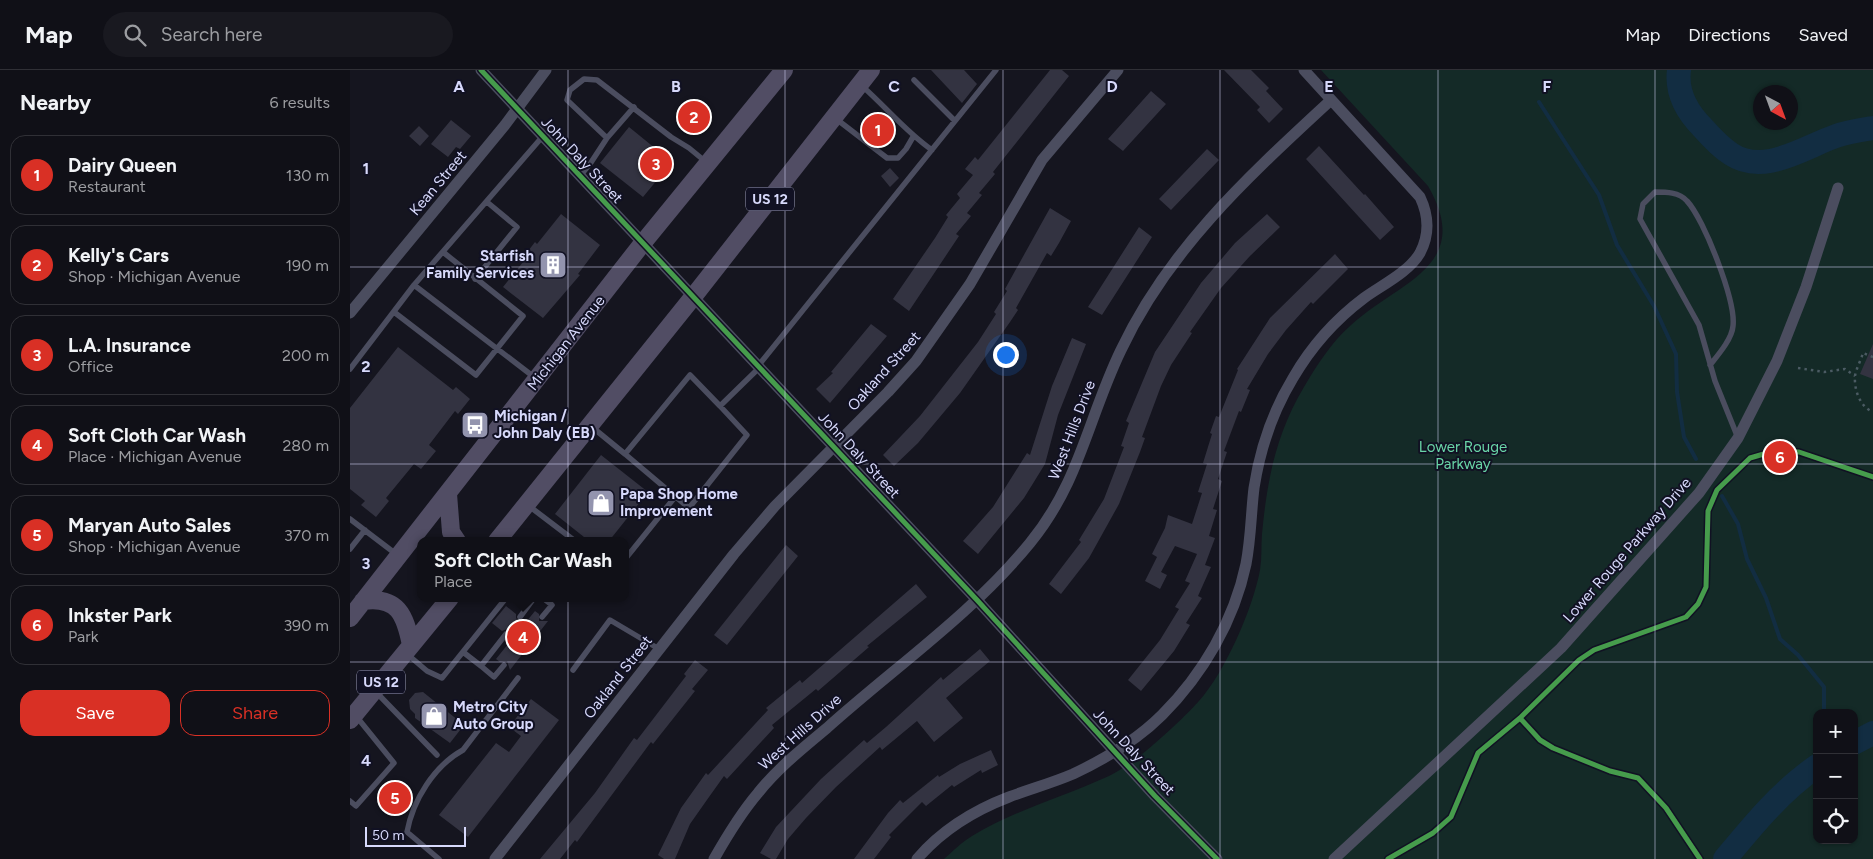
<!DOCTYPE html>
<meta charset="utf-8">
<style>
:root{--surface:#101017;--page:#191920;--text:#f1f3f6;--muted:#9c9da1;--line:#303036;--accent:#d93025}
body{margin:0;font-family:Figtree,sans-serif;background:var(--page);color:var(--text)}
.controls{position:absolute;right:15px;bottom:15px;display:grid;overflow:hidden;border-radius:10px;box-shadow:0 1px 4px #0004}
.controls button{width:45px;height:45px;display:grid;place-items:center;padding:0;border:0;border-bottom:1px solid var(--line);background:var(--surface);color:var(--text);font:25px sans-serif}
.compass{position:absolute;left:1403px;top:15px;width:45px;height:45px;border-radius:50%;background:var(--surface);box-shadow:0 1px 4px #0004;rotate:139deg}
.scale{position:absolute;left:15px;bottom:12px;width:101px;box-sizing:border-box;padding-left:5px;border:2px solid #d7d9fb;border-top:0;font-size:14px;line-height:18px;white-space:nowrap;color:#d7d9fb;-webkit-text-stroke:4px #111123;paint-order:stroke}
.you{position:absolute;left:655px;top:284px;width:18px;height:18px;margin:-12px;border:4px solid #fff;border-radius:50%;background:#1a73e8;box-shadow:0 0 0 8px #1a73e833}
.badge{display:grid;place-items:center;width:32px;height:32px;border-radius:50%;background:var(--accent);color:#fff;font-size:16px;font-weight:700}
.pin{position:absolute;translate:-50% -50%;border:2px solid #fff;box-shadow:0 1px 5px #0006}
.popup{position:absolute;left:67px;top:467px;width:212px;height:65px;box-sizing:border-box;display:grid;place-content:center;border-radius:10px;background:var(--surface);filter:drop-shadow(0 1px 4px #0005);font-size:16px;white-space:nowrap;color:var(--muted)}
.popup b{font-size:19px;color:var(--text)}
.popup::after{content:'';position:absolute;left:50%;top:100%;margin-left:-10px;border:10px solid transparent;border-top-color:var(--surface)}
.list{margin:0;padding:0;list-style:none}
h2{display:flex;justify-content:space-between;align-items:center;height:65px;margin:0;padding:0 20px;font-size:21px}
h2 small{font-size:16px;font-weight:400;color:var(--muted)}
.list li{display:grid;grid-template-columns:32px 1fr auto;gap:15px;align-items:center;box-sizing:border-box;height:80px;margin:0 10px 10px;padding:0 10px;border:1px solid var(--line);border-radius:15px}
.list b{display:block;font-size:19px;white-space:nowrap}
.list p{margin:0;font-size:16px;white-space:nowrap;color:var(--muted)}
.list em{font-size:16px;font-style:normal;color:var(--muted)}
.actions{display:flex;gap:10px;padding:15px 20px}
.actions a{flex:1;padding:11px 0;border:1px solid var(--accent);border-radius:15px;text-align:center;font-size:18px;color:var(--accent)}
.actions .main{background:var(--accent);color:#fff}
.icon{flex:none;width:28px;height:28px;fill:none;stroke:currentColor;stroke-width:2;stroke-linecap:round;stroke-linejoin:round}
.map{position:relative;flex:none;width:1523px;height:789px;overflow:hidden}
header{display:flex;align-items:center;gap:30px;box-sizing:border-box;height:70px;padding:0 25px;background:var(--surface);border-bottom:1px solid var(--line)}
header strong{font-size:24px}
nav{display:flex;gap:28px;margin-inline-start:auto;font-size:18px}
.search{width:350px;height:45px;background:var(--page);display:flex;align-items:center;gap:12px;box-sizing:border-box;padding:0 18px;border-radius:28px;color:var(--muted);font-size:19px}
main{display:flex}
aside{flex:1;background:var(--surface)}
.map>svg:first-child{display:block}
</style>
<header>
<strong>Map</strong>
<div class="search"><svg class="icon" aria-label="search" viewBox="0 0 24 24"><circle cx="10" cy="10" r="6"/><path d="M15 15l6 6"/></svg>Search here</div>
<nav><a>Map</a><a>Directions</a><a>Saved</a></nav>
</header>
<main>
<aside>
<h2>Nearby<small>6 results</small></h2>
<ul class="list">
<li><span class="badge">1</span><div><b>Dairy Queen</b><p>Restaurant</p></div><em>130 m</em></li>
<li><span class="badge">2</span><div><b>Kelly's Cars</b><p>Shop · Michigan Avenue</p></div><em>190 m</em></li>
<li><span class="badge">3</span><div><b>L.A. Insurance</b><p>Office</p></div><em>200 m</em></li>
<li><span class="badge">4</span><div><b>Soft Cloth Car Wash</b><p>Place · Michigan Avenue</p></div><em>280 m</em></li>
<li><span class="badge">5</span><div><b>Maryan Auto Sales</b><p>Shop · Michigan Avenue</p></div><em>370 m</em></li>
<li><span class="badge">6</span><div><b>Inkster Park</b><p>Park</p></div><em>390 m</em></li>
</ul>
<div class="actions"><a class="main">Save</a><a>Share</a></div>
</aside>
<div class="map">
<svg width="1523" height="789" viewBox="0 0 1523 789">
<rect width="100%" height="100%" fill="#15151f"/>
<path fill="#142a27" fill-rule="evenodd" d="M 971,0 L 1523,0 L 1523,789 L 594,789 C 603,781 612,772 622,766 C 665,740 713,727 759,706 C 785,694 829,653 849,631 C 875,602 903,538 910,500 C 912,488 911,476 912,464 C 917,410 926,364 954,317 C 967,295 981,273 1000,256 C 1047,212 1125,197 1078,116 ZM 1410,22 L 1440,22 L 1440,52 L 1410,52 ZM 1467,643 L 1504,643 L 1504,770 L 1467,770 Z"/>
<g fill="none" stroke-linecap="round" stroke-linejoin="round">
<path stroke="#122d42" stroke-width="4" d="M 1189,32 L 1249,125 L 1267,175 L 1304,236 L 1326,284 L 1327,322 L 1334,367 L 1346,389
M 1372,426 L 1388,454 L 1397,489 L 1416,528 L 1430,569 L 1448,585 L 1474,617 L 1474,643"/>
<path stroke="#122d42" stroke-width="24" d="M 1329,0 C 1326,23 1337,42 1353,58 C 1361,67 1370,77 1381,84 C 1414,106 1454,77 1486,66 C 1498,62 1511,60 1523,58
M 1504,673 L 1523,663
M 1375,789 C 1404,754 1430,722 1467,696"/>
</g>
<path fill="#333341" d="M 581,0 L 614,0 L 627,14 L 612,33 Z
M 700,0 L 712,0 L 719,6 L 658,83 L 643,102 L 645,104 L 629,123 L 632,125 L 617,143 L 621,146 L 606,164 L 609,166 L 559,241 L 543,229 L 585,168 L 598,147 L 596,145 L 610,128 L 607,124 L 623,105 L 615,99 L 625,87 L 628,90 Z
M 874,0 L 901,0 L 919,18 L 916,21 L 933,39 L 919,53 L 907,40 L 910,37 Z
M 801,21 L 816,34 L 773,81 L 758,69 Z
M 342,36 L 354,49 L 345,58 L 333,44 Z
M 526,45 L 542,62 L 530,74 L 514,57 Z
M 101,50 L 121,66 L 110,79 L 106,77 L 98,87 L 81,74 Z
M 69,56 L 79,66 L 70,76 L 59,66 Z
M 279,57 L 322,92 L 293,127 L 250,93 Z
M 969,76 L 1014,125 L 1015,124 L 1044,157 L 1030,170 L 956,89 Z
M 857,79 L 869,90 L 821,140 L 809,129 Z
M 540,98 L 549,108 L 540,117 L 531,106 Z
M 700,138 L 721,151 L 709,173 L 701,186 L 697,183 L 666,238 L 668,240 L 660,252 L 610,323 L 568,373 L 544,396 L 533,385 L 570,346 L 628,272 L 646,244 L 644,242 L 657,221 L 655,219 Z
M 211,144 L 250,175 L 228,204 L 230,205 L 193,248 L 153,217 L 177,187 L 175,185 L 185,172 L 187,174 Z
M 917,144 L 930,157 L 900,186 L 871,218 L 840,262 L 842,263 L 821,295 L 811,316 L 792,367 L 795,368 L 790,382 L 769,434 L 739,488 L 711,524 L 699,514 L 731,472 L 729,470 L 754,429 L 774,377 L 771,376 L 779,353 L 776,351 L 805,282 L 851,213 L 885,173 Z
M 789,157 L 802,167 L 752,245 L 738,237 Z
M 985,184 L 998,199 L 963,234 L 961,232 L 936,260 L 918,284 L 897,319 L 900,320 L 891,342 L 889,341 L 874,381 L 877,382 L 868,409 L 872,411 L 863,439 L 867,440 L 859,466 L 865,468 L 855,495 L 861,497 L 848,526 L 852,528 L 836,553 L 840,555 L 824,581 L 791,621 L 778,610 L 810,570 L 829,539 L 825,537 L 840,513 L 835,511 L 847,484 L 825,476 L 811,502 L 817,505 L 810,519 L 795,511 L 807,487 L 802,484 L 815,458 L 818,445 L 842,454 L 852,423 L 848,422 L 857,394 L 853,393 L 862,364 L 860,363 L 866,346 L 869,347 L 888,300 L 887,299 L 920,248 Z
M 521,254 L 537,266 L 480,333 L 466,319 L 483,303 L 481,302 Z
M 722,268 L 736,274 L 708,345 L 695,394 L 674,428 L 628,484 L 613,471 L 643,437 L 677,383 L 680,385 L 702,316 Z
M 1523,274 L 1523,309 L 1510,304 Z
M 48,277 L 103,320 L 106,317 L 120,329 L 108,344 L 105,341 L 79,375 L 86,381 L 71,399 L 64,394 L 36,428 L 39,431 L 26,447 L 11,435 L 15,431 L 0,419 L 0,338 Z
M 251,385 L 298,422 L 259,471 L 239,471 L 205,444 Z
M 436,475 L 448,486 L 377,575 L 364,565 Z
M 566,514 L 577,527 L 517,576 L 519,577 L 468,621 L 466,619 L 422,655 L 424,658 L 377,709 L 374,706 L 359,727 L 340,754 L 325,789 L 314,789 L 308,785 L 331,738 L 356,703 L 358,705 L 418,640 L 416,638 L 450,610 L 452,613 Z
M 156,536 L 166,544 L 166,548 L 169,552 L 174,550 L 176,552 L 185,541 L 189,544 L 189,551 L 198,551 L 160,600 L 157,591 L 150,592 L 146,589 L 162,569 L 160,567 L 160,563 L 157,559 L 152,561 L 142,553 Z
M 630,579 L 640,591 L 596,628 L 613,648 L 584,672 L 567,651 L 532,680 L 530,677 L 486,717 L 456,748 L 438,769 L 426,789 L 421,789 L 410,783 L 426,757 L 471,709 L 514,670 L 517,673 L 536,657 L 591,607 L 593,610 Z
M 345,590 L 358,600 L 342,619 L 345,621 L 303,674 L 301,672 L 227,772 L 225,770 L 210,789 L 190,789 L 245,723 L 284,668 L 287,670 L 336,606 L 334,604 Z
M 73,622 L 114,655 L 100,673 L 65,648 L 65,644 L 60,639 L 59,630 L 65,623 Z
M 181,629 L 209,650 L 118,767 L 89,745 L 146,673 L 159,682 L 171,666 L 159,657 Z
M 641,680 L 648,695 L 632,703 L 631,700 L 604,717 L 602,715 L 576,736 L 572,732 L 539,765 L 541,767 L 524,789 L 504,789 L 538,743 L 550,730 L 553,733 L 588,705 L 589,707 L 610,694 Z
M 45,718 L 55,726 L 44,739 L 34,731 Z"/>
<g fill="none" stroke-linecap="round" stroke-linejoin="round">
<path stroke="#4b5b63" stroke-width="2.5" stroke-dasharray="2.5 4" stroke-linecap="butt" d="M 1523,287 L 1513,283 C 1511,290 1506,299 1505,306 C 1504,320 1510,337 1523,342
M 1448,298 L 1474,302 L 1495,299 L 1505,306"/>
<path stroke="#4b4d5f" stroke-width="5.5" d="M 564,10 L 605,51
M 512,16 C 536,37 556,62 582,80
M 485,48 L 537,88 L 548,88 L 556,79 L 563,67
M 257,68 L 284,37
M 230,106 L 240,94 L 257,68 L 217,30 L 220,20 L 234,9 L 247,10 L 321,67 L 339,78 L 356,92
M 125,209 L 167,157 L 137,132
M 64,215 L 193,66
M 44,242 L 126,305 L 173,246 L 93,182
M 1360,295 C 1368,285 1382,269 1383,256 C 1386,231 1354,149 1337,131 C 1329,122 1316,122 1305,122 L 1293,134 L 1290,149 L 1349,255 L 1365,311 L 1388,368
M 408,296 L 646,0
M 0,299 L 64,215 L 184,307
M 370,336 L 340,305 L 275,384 L 339,438 L 397,365 L 370,336 L 409,298
M 242,357 L 275,384
M 179,436 L 225,471
M 0,449 L 46,484
M 0,479 L 15,460
M 276,488 L 325,427
M 170,547 L 184,528
M 192,547 L 202,535 L 193,528
M 113,582 L 131,596 L 156,564
M 57,584 L 77,601 L 92,608 L 156,528
M 131,596 L 144,607 L 154,595
M 223,600 L 260,550 L 309,579
M 26,622 L 87,685
M 0,731 L 6,736 L 44,693 L 6,646
M 89,789 L 57,762 C 63,730 84,696 113,680 L 168,608"/>
<path stroke="#4b4d5f" stroke-width="11" d="M 131,0 L 627,530 L 805,726 L 867,789
M 0,243 L 155,55 L 196,0
M 145,789 L 384,484 L 425,436 L 538,322 L 566,291 L 620,214 L 692,90 L 768,0
M 364,789 C 377,766 391,743 408,723 C 428,698 453,678 477,658 C 545,597 622,544 680,473 C 730,412 738,348 771,280 C 819,178 900,105 981,30
M 567,789 C 591,761 625,740 659,727 C 680,719 702,713 723,704 C 755,689 787,670 812,645 C 853,604 884,551 896,494 C 901,468 901,443 904,418 C 910,379 923,341 943,308 C 961,277 986,249 1014,228 C 1032,215 1059,202 1070,183 C 1080,164 1079,146 1070,127 L 954,0
M 984,789 L 1211,578 L 1349,423 L 1388,368 L 1427,291 L 1456,217 L 1488,118"/>
<path stroke="#514d64" stroke-width="18" d="M 98,424 L 101,462 L 107,471
M 147,471 L 343,227 L 521,0
M 13,531 C 48,526 55,545 61,575
M 0,548 L 292,174 L 434,0
M 0,650 L 100,528"/>
<defs>
<path id="cycleway" d="M 131,0 L 627,530 L 805,726 L 867,789
M 1170,648 L 1190,670 L 1203,678 L 1260,701 L 1288,708 L 1316,738 L 1350,789
M 1038,789 L 1083,763 L 1101,747 L 1128,683 L 1170,648 L 1229,590 L 1244,580 L 1336,547 L 1348,534 L 1356,517 L 1358,441 L 1367,420 L 1400,388 L 1424,381 L 1449,382 L 1523,407"/>
</defs>
<use href="#cycleway" stroke="#111123" stroke-width="8"/>
<use href="#cycleway" stroke="#469c4c" stroke-width="5"/>
</g>
<path fill="none" stroke="#d7d9fb" stroke-width="1" stroke-opacity="0.55" d="M 218,0 L 218,789M 435,0 L 435,789M 653,0 L 653,789M 870,0 L 870,789M 1088,0 L 1088,789M 1305,0 L 1305,789M 0,197 L 1523,197M 0,394 L 1523,394M 0,592 L 1523,592"/>
<defs>
<symbol id="building-square" viewBox="-11 -11 22 22"><rect x="-9" y="-9" width="18" height="18" rx="4" fill="#9394ae" stroke="#111123"/><path d="M-4-6H4V6H1V3H-1V6H-4ZM-2.5-4.3h1.7v1.8h-1.7ZM.8-4.3h1.7v1.8H.8ZM-2.5-1h1.7V.8h-1.7ZM.8-1h1.7V.8H.8Z" fill="#fff"/></symbol>
<symbol id="bus-square" viewBox="-11 -11 22 22"><rect x="-9" y="-9" width="18" height="18" rx="4" fill="#9394ae" stroke="#111123"/><path d="M-5-6H5V4H4V6H2V4H-2V6H-4V4H-5ZM-3.5-4V0h7V-4ZM-3.5 1.2v1.5H-2V1.2ZM2 1.2v1.5H3.5V1.2Z" fill="#fff"/></symbol>
<symbol id="shop-square" viewBox="-11 -11 22 22"><rect x="-9" y="-9" width="18" height="18" rx="4" fill="#9394ae" stroke="#111123"/><path d="M-5-2.5h2.3a2.7 3.5 0 0 1 5.4 0H5L5.5 6h-11ZM-1.5-2.5h3a1.5 2.3 0 0 0-3 0Z" fill="#fff"/></symbol>
</defs>
<g fill-rule="evenodd">
<use href="#building-square" x="187" y="179" width="32" height="32"/>
<use href="#bus-square" x="109" y="339" width="32" height="32"/>
<use href="#shop-square" x="235" y="417" width="32" height="32"/>
<use href="#shop-square" x="68" y="630" width="32" height="32"/>
</g>
<g text-anchor="middle" stroke-width="4" stroke-linejoin="round" paint-order="stroke">
<g fill="#111123" stroke="#9c9dba" stroke-width="1">
<rect x="396" y="117.5" width="48" height="23" rx="4"/>
<rect x="7" y="600.5" width="48" height="23" rx="4"/>
</g>
<g font-size="14" font-weight="bold" fill="#d7d9fb">
<text x="420" y="134">US 12</text>
<text x="31" y="617">US 12</text>
</g>
<g font-size="15" fill="#d7d9fb" stroke="#111123">
<text transform="translate(232 90) rotate(47)" y="5">John Daly Street</text>
<text transform="translate(88 113) rotate(-50)" y="5">Kean Street</text>
<text transform="translate(216 273) rotate(-52)" y="5">Michigan Avenue</text>
<text transform="translate(534 301) rotate(-48)" y="5">Oakland Street</text>
<text transform="translate(722 360) rotate(-69)" y="5">West Hills Drive</text>
<text transform="translate(509 385) rotate(47)" y="5">John Daly Street</text>
<text transform="translate(1277 480) rotate(-49)" y="5">Lower Rouge Parkway Drive</text>
<text transform="translate(268 607) rotate(-52)" y="5">Oakland Street</text>
<text transform="translate(450 662) rotate(-42)" y="5">West Hills Drive</text>
<text transform="translate(784 682) rotate(47)" y="5">John Daly Street</text>
</g>
<g font-size="15" font-weight="bold" fill="#d7d9fb" stroke="#111123" text-anchor="start">
<text x="184" y="191" text-anchor="end">Starfish<tspan x="184" dy="17">Family Services</tspan></text>
<text x="144" y="351">Michigan /<tspan x="144" dy="17">John Daly (EB)</tspan></text>
<text x="270" y="429">Papa Shop Home<tspan x="270" dy="17">Improvement</tspan></text>
<text x="103" y="642">Metro City<tspan x="103" dy="17">Auto Group</tspan></text>
</g>
<g font-size="15" fill="#69d5a7" stroke="#111123">
<text x="1113" y="382">Lower Rouge<tspan x="1113" dy="17">Parkway</tspan></text>
</g>
</g>
<g font-size="16" text-anchor="middle" font-weight="bold" fill="#d7d9fb" stroke="#111123" stroke-width="4" stroke-linejoin="round" paint-order="stroke">
<text x="109" y="22">A</text>
<text x="326" y="22">B</text>
<text x="544" y="22">C</text>
<text x="762" y="22">D</text>
<text x="979" y="22">E</text>
<text x="1197" y="22">F</text>
<text x="16" y="104">1</text>
<text x="16" y="302">2</text>
<text x="16" y="499">3</text>
<text x="16" y="696">4</text>
</g>
</svg>
<div class="controls">
<button>+</button>
<button>−</button>
<button><svg class="icon" aria-label="locate" viewBox="0 0 24 24"><circle cx="12" cy="12" r="6"/><path d="M12 2v4M12 18v4M2 12h4M18 12h4"/></svg></button>
</div>
<svg class="compass" viewBox="-18 -18 36 36"><path d="M0-13l5 13h-10z" fill="#e53935"/><path d="M0 13l5-13h-10z" fill="#9c9da1"/></svg>
<div class="scale">50 m</div>
<div class="you"></div>
<div class="pin badge" style="left:528px;top:60px">1</div>
<div class="pin badge" style="left:344px;top:47px">2</div>
<div class="pin badge" style="left:306px;top:94px">3</div>
<div class="pin badge" style="left:173px;top:567px">4</div>
<div class="popup"><b>Soft Cloth Car Wash</b>Place</div>
<div class="pin badge" style="left:45px;top:728px">5</div>
<div class="pin badge" style="left:1430px;top:387px">6</div>
</div>
</main>
